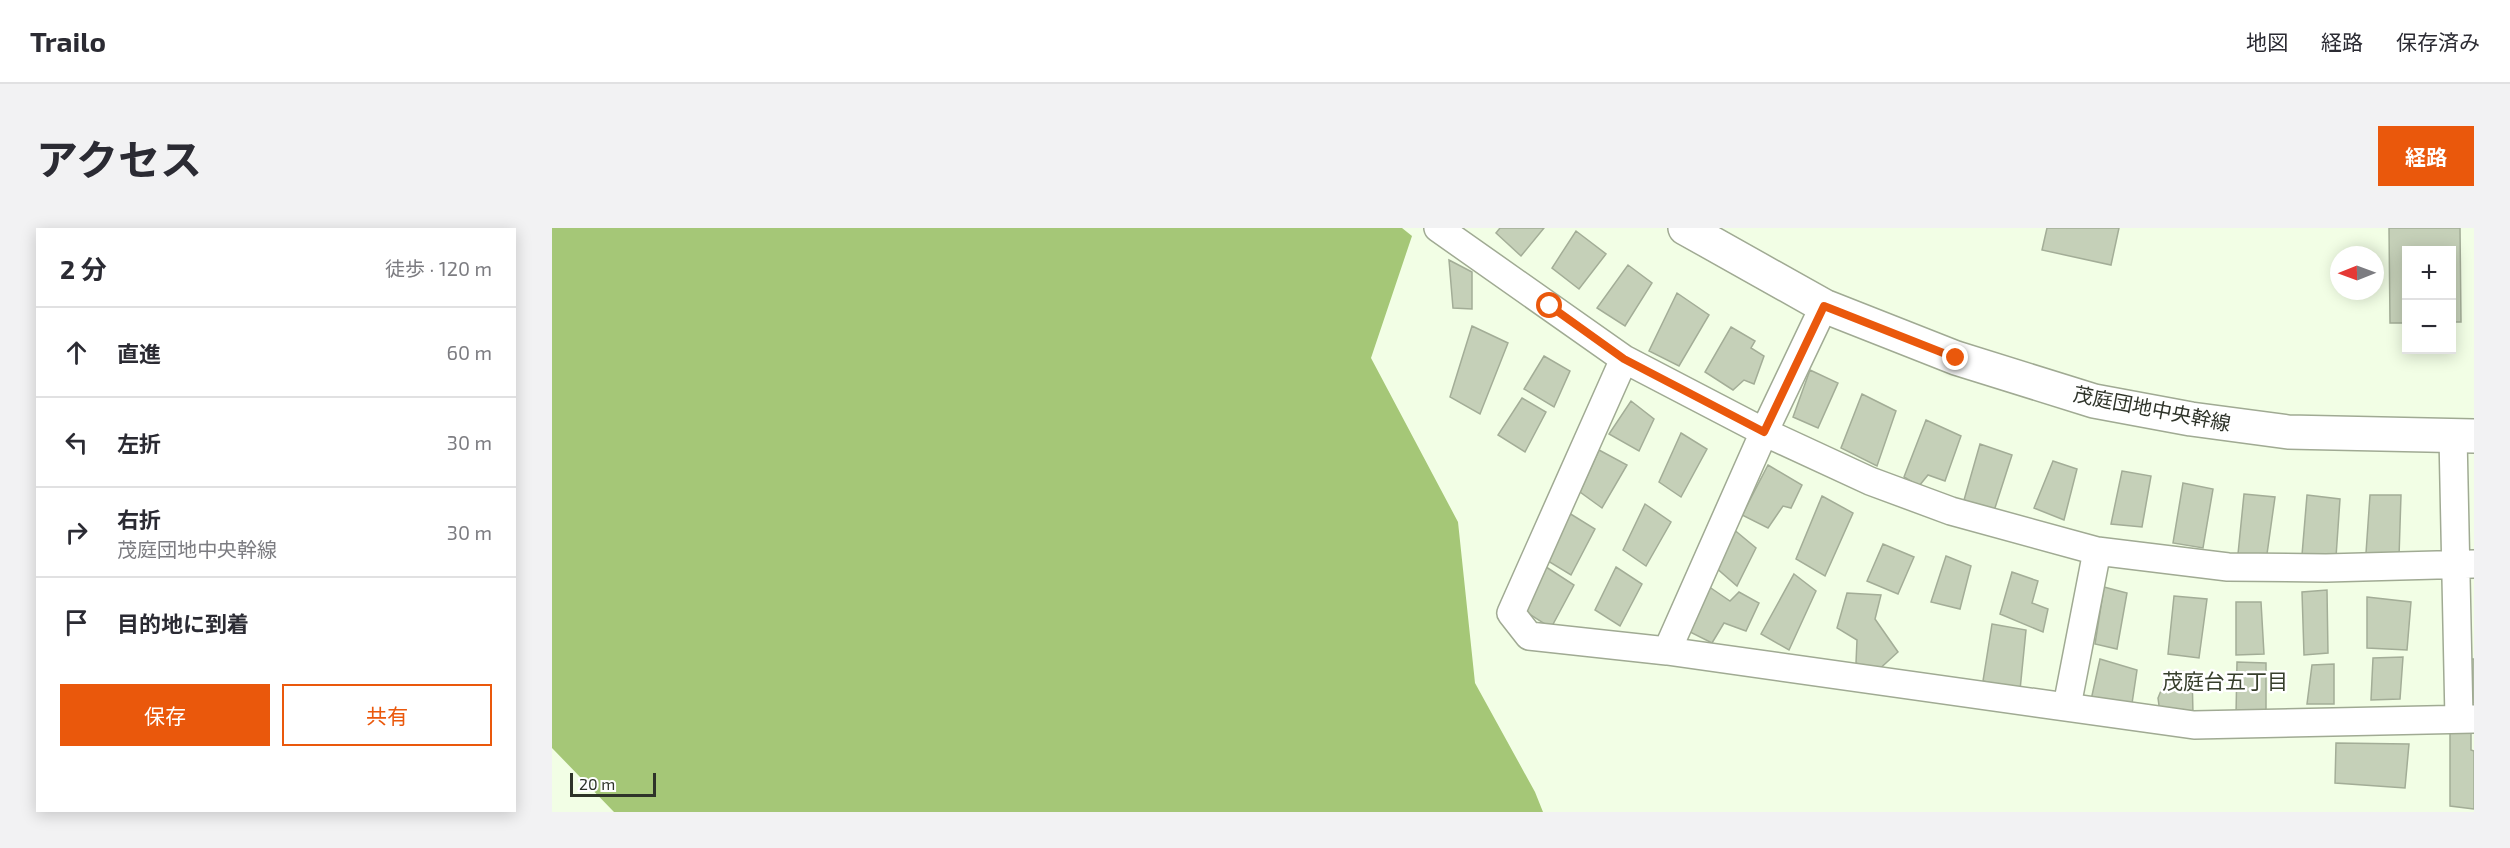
<!DOCTYPE html>
<html lang="ja">
<meta charset="utf-8">
<style>
:root{--surface:#fff;--page:#f2f2f3;--text:#2b2b33;--muted:#7c7c81;--line:#e1e1e2;--accent:#ea580c}
body{margin:0;font-family:"Exo 2","Noto Sans JP",sans-serif;background:var(--page);color:var(--text)}
.controls{position:absolute;right:18px;top:18px;display:grid;overflow:hidden;border-radius:0px;box-shadow:0 3px 15px #0003}
.controls button{width:54px;height:54px;display:grid;place-items:center;padding:0;border:0;border-bottom:2px solid var(--line);background:var(--surface);color:var(--text);font:30px sans-serif}
.compass{position:absolute;left:1778px;top:18px;width:54px;height:54px;border-radius:50%;background:var(--surface);box-shadow:0 3px 15px #0003;rotate:269deg}
.scale{position:absolute;left:18px;bottom:15px;width:86px;box-sizing:border-box;padding-left:6px;border:3px solid #2e3329;border-top:0;font-size:16px;line-height:21px;white-space:nowrap;color:#2e3329;-webkit-text-stroke:4px #fff;paint-order:stroke}
.stop{position:absolute;width:18px;height:18px;margin:-14px;border:4px solid #ea580c;border-radius:50%;background:#fff}
.stop.end{background:#ea580c;border-color:#fff;box-shadow:0 2px 6px #0008}
.list{margin:0;padding:0;list-style:none}
h2{display:flex;justify-content:space-between;align-items:center;height:78px;margin:0;padding:0 24px;font-size:26px}
h2 small{font-size:20px;font-weight:400;color:var(--muted)}
.list li{display:grid;grid-template-columns:39px 1fr auto;gap:18px;align-items:center;box-sizing:border-box;height:90px;padding:0 24px;border-top:2px solid var(--line)}
.list b{display:block;font-size:22px;white-space:nowrap}
.list p{margin:0;font-size:20px;white-space:nowrap;color:var(--muted)}
.list em{font-size:20px;font-style:normal;color:var(--muted)}
.actions{display:flex;gap:12px;padding:18px 24px}
.actions a{flex:1;padding:14px 0;border:2px solid var(--accent);border-radius:0px;text-align:center;font-size:21px;color:var(--accent)}
.actions .main{background:var(--accent);color:#fff}
.icon{flex:none;width:33px;height:33px;fill:none;stroke:currentColor;stroke-width:2;stroke-linecap:round;stroke-linejoin:round}
.map{position:relative;flex:none;width:1922px;height:584px;overflow:hidden;border-radius:0px}
header{display:flex;align-items:center;gap:36px;box-sizing:border-box;height:84px;padding:0 30px;background:var(--surface);border-bottom:2px solid var(--line)}
header strong{font-size:28px}
nav{display:flex;gap:33px;margin-inline-start:auto;font-size:21px}
.intro{display:flex;align-items:center;justify-content:space-between;box-sizing:border-box;height:144px;padding:0 36px}
h1{margin:0;font-size:42px}
.button{padding:15px 27px;border-radius:0px;background:var(--accent);color:#fff;font-size:21px;font-weight:700}
main{display:flex;gap:36px;padding:0 36px}
aside{flex:1;background:var(--surface);border-radius:0px;box-shadow:0 3px 15px #0003}
.map>svg:first-child{display:block}
</style>
<header>
<strong>Trailo</strong>
<nav><a>地図</a><a>経路</a><a>保存済み</a></nav>
</header>
<div class="intro"><h1>アクセス</h1><a class="button">経路</a></div>
<main>
<aside>
<h2>2 分<small>徒歩 · 120 m</small></h2>
<ul class="list">
<li><svg class="icon" aria-label="ahead" viewBox="0 0 24 24"><path d="M12 20V5M6 11l6-6 6 6"/></svg><div><b>直進</b></div><em>60 m</em></li>
<li><svg class="icon" aria-label="left" viewBox="0 0 24 24"><path d="M17 20v-9H6M10 6l-5 5 5 5"/></svg><div><b>左折</b></div><em>30 m</em></li>
<li><svg class="icon" aria-label="right" viewBox="0 0 24 24"><path d="M7 20v-9h11M14 6l5 5-5 5"/></svg><div><b>右折</b><p>茂庭団地中央幹線</p></div><em>30 m</em></li>
<li><svg class="icon" aria-label="arrive" viewBox="0 0 24 24"><path d="M6 21V4h12l-3 4 3 4H6"/></svg><div><b>目的地に到着</b></div></li>
</ul>
<div class="actions"><a class="main">保存</a><a>共有</a></div>
</aside>
<div class="map">
<svg width="1922" height="584" viewBox="0 0 1922 584">
<rect width="100%" height="100%" fill="#f2fee5"/>
<path fill="#a5c777" d="M 0,0 L 850,0 L 860,8 L 819,130 L 906,294 L 923,455 L 983,564 L 991,584 L 62,584 L 0,520 Z"/>
<path fill="#c5d0b8" stroke="#a3ad97" stroke-width="1.5" d="M 948,0 L 992,0 L 969,28 L 944,5 Z
M 1495,0 L 1567,0 L 1559,37 L 1490,22 Z
M 1837,0 L 1908,0 L 1909,94 L 1900,94 L 1900,22 L 1854,22 L 1854,95 L 1838,95 Z
M 1024,3 L 1054,26 L 1027,61 L 1000,40 Z
M 897,32 L 920,44 L 920,81 L 901,80 Z
M 1076,37 L 1100,55 L 1073,98 L 1045,80 Z
M 1125,65 L 1157,87 L 1127,138 L 1097,123 Z
M 920,98 L 956,115 L 928,186 L 898,169 Z
M 1179,99 L 1203,113 L 1199,120 L 1212,128 L 1202,156 L 1192,152 L 1181,162 L 1153,144 Z
M 992,128 L 1018,143 L 1002,179 L 972,161 Z
M 1258,142 L 1286,155 L 1266,200 L 1241,189 Z
M 1310,166 L 1344,183 L 1325,238 L 1289,220 Z
M 970,170 L 994,184 L 973,224 L 946,207 Z
M 1079,173 L 1102,191 L 1087,223 L 1057,206 Z
M 1374,192 L 1409,208 L 1393,253 L 1376,247 L 1367,258 L 1352,249 Z
M 1129,205 L 1155,221 L 1129,269 L 1107,254 Z
M 1428,216 L 1460,227 L 1442,283 L 1412,272 Z
M 1047,222 L 1075,237 L 1050,280 L 1028,264 Z
M 1501,233 L 1525,241 L 1512,292 L 1482,280 Z
M 1216,237 L 1250,257 L 1239,280 L 1231,278 L 1216,300 L 1190,287 Z
M 1570,243 L 1599,248 L 1590,299 L 1559,296 Z
M 1631,255 L 1661,261 L 1651,320 L 1621,315 Z
M 1692,266 L 1723,269 L 1715,326 L 1686,326 Z
M 1755,267 L 1788,271 L 1784,329 L 1750,327 Z
M 1818,267 L 1849,267 L 1847,329 L 1814,325 Z
M 1270,268 L 1301,285 L 1273,348 L 1244,331 Z
M 1093,276 L 1119,294 L 1094,338 L 1071,322 Z
M 1017,285 L 1043,301 L 1019,347 L 996,333 Z
M 1180,300 L 1204,320 L 1185,358 L 1162,338 Z
M 1331,316 L 1362,329 L 1346,366 L 1315,353 Z
M 1394,328 L 1419,338 L 1408,381 L 1379,374 Z
M 991,337 L 1022,357 L 999,400 L 971,382 Z
M 1064,339 L 1090,356 L 1068,398 L 1043,382 Z
M 1460,344 L 1486,353 L 1480,375 L 1496,381 L 1491,404 L 1448,386 Z
M 1242,346 L 1264,363 L 1237,422 L 1209,406 Z
M 1153,356 L 1178,373 L 1187,364 L 1207,375 L 1194,403 L 1172,395 L 1160,415 L 1132,401 Z
M 1552,359 L 1575,365 L 1565,421 L 1543,416 Z
M 1775,362 L 1776,425 L 1752,427 L 1750,364 Z
M 1295,365 L 1329,367 L 1323,391 L 1346,424 L 1324,444 L 1304,435 L 1305,412 L 1285,400 Z
M 1622,368 L 1655,371 L 1647,430 L 1616,426 Z
M 1815,369 L 1859,374 L 1855,422 L 1815,420 Z
M 1684,374 L 1709,374 L 1712,426 L 1684,427 Z
M 1440,396 L 1474,402 L 1468,462 L 1431,453 Z
M 1851,429 L 1848,471 L 1819,472 L 1821,430 Z
M 1548,431 L 1585,442 L 1579,482 L 1539,472 Z
M 1918,431 L 1922,431 L 1922,475 L 1914,475 Z
M 1685,434 L 1714,435 L 1714,488 L 1684,487 Z
M 1782,436 L 1782,476 L 1755,476 L 1760,437 Z
M 1617,443 L 1640,444 L 1641,486 L 1608,485 L 1606,470 Z
M 1898,504 L 1919,505 L 1919,522 L 1922,523 L 1922,581 L 1898,578 Z
M 1784,515 L 1857,516 L 1853,560 L 1783,555 Z"/>
<g fill="none" stroke-linecap="round" stroke-linejoin="round">
<defs>
<path id="minor" d="M 886,0 L 1072,131 L 1212,204 L 1318,253 L 1399,283 L 1545,323 L 1676,339 L 1774,340 L 1922,336
M 1072,131 L 959,385 L 977,408 L 1115,423 L 1642,497 L 1922,491
M 1901,208 L 1907,491
M 1115,423 L 1212,204 L 1272,78
M 1515,478 L 1545,323"/>
<path id="tertiary" d="M 1133,0 L 1272,78 L 1404,130 L 1542,173 L 1639,191 L 1736,204 L 1922,208"/>
</defs>
<use href="#minor" stroke="#a0aa93" stroke-width="30"/>
<use href="#tertiary" stroke="#a0aa93" stroke-width="36"/>
<use href="#minor" stroke="#fff" stroke-width="27"/>
<use href="#tertiary" stroke="#fff" stroke-width="33"/>
</g>
<g fill="none" stroke-linecap="round" stroke-linejoin="round">
<path stroke="#ea580c" stroke-width="8" d="M 998,78 L 1072,131 L 1212,204 L 1272,78 L 1404,130"/>
</g>
<g text-anchor="middle" stroke-width="5" stroke-linejoin="round" paint-order="stroke">
<g font-size="20" fill="#2e3329" stroke="#fff">
<text transform="translate(1600 181) rotate(11)" y="7">茂庭団地中央幹線</text>
</g>
<g font-size="21" fill="#373f2c" stroke="#fff">
<text x="1673" y="461">茂庭台五丁目</text>
</g>
</g>
</svg>
<div class="controls">
<button>+</button>
<button>−</button>
</div>
<svg class="compass" viewBox="-18 -18 36 36"><path d="M0-13l5 13h-10z" fill="#e53935"/><path d="M0 13l5-13h-10z" fill="#7c7c81"/></svg>
<div class="scale">20 m</div>
<div class="stop" style="left:998px;top:78px"></div>
<div class="stop end" style="left:1404px;top:130px"></div>
</div>
</main>
